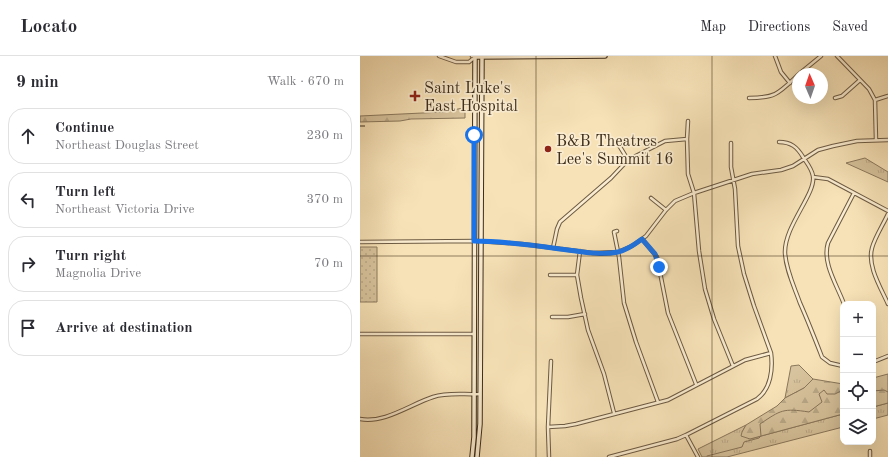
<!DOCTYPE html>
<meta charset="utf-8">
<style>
:root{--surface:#fff;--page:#f7f7f7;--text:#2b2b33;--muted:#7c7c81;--line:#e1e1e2}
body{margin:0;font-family:"Old Standard TT",serif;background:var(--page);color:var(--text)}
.controls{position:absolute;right:12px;bottom:12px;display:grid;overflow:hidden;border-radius:8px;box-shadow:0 4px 16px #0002}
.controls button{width:36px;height:36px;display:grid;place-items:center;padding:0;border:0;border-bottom:1px solid var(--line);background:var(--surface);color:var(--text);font:20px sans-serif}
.compass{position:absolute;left:432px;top:12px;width:36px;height:36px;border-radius:50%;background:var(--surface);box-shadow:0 4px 16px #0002;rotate:358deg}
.stop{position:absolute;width:12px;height:12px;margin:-9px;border:3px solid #1a73e8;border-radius:50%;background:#fff}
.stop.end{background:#1a73e8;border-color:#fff;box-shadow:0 1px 4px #0008}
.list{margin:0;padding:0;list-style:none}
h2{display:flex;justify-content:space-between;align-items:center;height:52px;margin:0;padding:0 16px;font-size:17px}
h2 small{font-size:13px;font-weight:400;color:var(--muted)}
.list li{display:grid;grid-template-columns:26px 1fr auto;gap:12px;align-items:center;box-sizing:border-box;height:56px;margin:0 8px 8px;padding:0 8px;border:1px solid var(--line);border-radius:16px}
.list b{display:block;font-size:15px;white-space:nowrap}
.list p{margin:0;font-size:13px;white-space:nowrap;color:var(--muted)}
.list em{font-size:13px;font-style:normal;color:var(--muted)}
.icon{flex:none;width:22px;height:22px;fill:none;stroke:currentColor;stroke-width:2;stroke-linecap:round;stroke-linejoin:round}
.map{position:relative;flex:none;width:528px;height:401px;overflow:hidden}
header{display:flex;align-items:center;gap:24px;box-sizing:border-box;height:56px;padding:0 20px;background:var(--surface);border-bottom:1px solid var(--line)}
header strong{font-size:19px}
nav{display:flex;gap:22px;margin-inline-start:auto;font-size:14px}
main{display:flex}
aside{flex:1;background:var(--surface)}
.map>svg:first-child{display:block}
</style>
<header>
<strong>Locato</strong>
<nav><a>Map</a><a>Directions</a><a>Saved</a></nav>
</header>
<main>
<aside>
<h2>9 min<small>Walk · 670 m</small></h2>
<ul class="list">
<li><svg class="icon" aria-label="ahead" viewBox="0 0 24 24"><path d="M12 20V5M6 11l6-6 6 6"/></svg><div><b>Continue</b><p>Northeast Douglas Street</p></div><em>230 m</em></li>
<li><svg class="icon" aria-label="left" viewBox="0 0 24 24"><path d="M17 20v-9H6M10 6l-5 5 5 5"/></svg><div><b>Turn left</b><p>Northeast Victoria Drive</p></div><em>370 m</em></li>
<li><svg class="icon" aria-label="right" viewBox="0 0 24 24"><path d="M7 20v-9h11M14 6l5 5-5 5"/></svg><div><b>Turn right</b><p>Magnolia Drive</p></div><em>70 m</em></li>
<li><svg class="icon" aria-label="arrive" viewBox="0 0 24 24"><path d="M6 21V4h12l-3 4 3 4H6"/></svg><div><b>Arrive at destination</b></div></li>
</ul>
</aside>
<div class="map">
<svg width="528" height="401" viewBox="0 0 528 401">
<defs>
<pattern id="grass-tufts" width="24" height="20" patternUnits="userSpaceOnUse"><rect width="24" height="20" fill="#d7c39d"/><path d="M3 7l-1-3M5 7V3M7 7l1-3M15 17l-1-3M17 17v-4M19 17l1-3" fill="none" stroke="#b9a887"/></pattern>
<pattern id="forest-firs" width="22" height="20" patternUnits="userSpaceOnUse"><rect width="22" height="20" fill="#d7c39d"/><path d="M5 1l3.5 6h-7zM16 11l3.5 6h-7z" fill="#b9a887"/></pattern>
<pattern id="park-dots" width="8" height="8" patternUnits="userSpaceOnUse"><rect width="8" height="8" fill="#d7c39d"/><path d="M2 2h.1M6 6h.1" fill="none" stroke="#b9a887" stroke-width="1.8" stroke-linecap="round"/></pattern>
</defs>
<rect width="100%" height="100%" fill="#f7e2b7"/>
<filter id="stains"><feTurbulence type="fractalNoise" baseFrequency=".005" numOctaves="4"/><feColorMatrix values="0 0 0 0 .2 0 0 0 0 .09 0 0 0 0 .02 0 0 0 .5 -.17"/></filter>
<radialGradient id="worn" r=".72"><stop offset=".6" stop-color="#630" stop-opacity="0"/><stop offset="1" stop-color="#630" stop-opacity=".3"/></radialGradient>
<path fill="url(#grass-tufts)" stroke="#8a785c" d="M 505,102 L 528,116 L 528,126 L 486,107 Z
M 439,309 L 453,323 L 444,332 L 425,342 L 431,310 Z
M 528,347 L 528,359 L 513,363 L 513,351 Z
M 483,358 L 483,371 L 367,401 L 342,401 L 338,393 L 386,369 L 382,376 L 390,383 Z"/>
<path fill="url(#forest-firs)" stroke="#8a785c" d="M 103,52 L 105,54 L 105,62 L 51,63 L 40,65 L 0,66 L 0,60 L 83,56 Z
M 528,318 L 528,347 L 513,351 L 513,322 Z
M 453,323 L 483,328 L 483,358 L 390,383 L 381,380 L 382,376 L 386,369 L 417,350 L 425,342 L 444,332 Z"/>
<path fill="url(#park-dots)" stroke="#8a785c" d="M 0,191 L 17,191 L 17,246 L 0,246 Z"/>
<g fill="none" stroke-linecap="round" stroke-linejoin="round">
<path stroke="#877459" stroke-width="1" d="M 513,335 L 524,334 L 528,336
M 347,400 L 382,391 L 384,386 L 399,382 L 401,380 L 400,368 C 421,354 423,352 449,356 L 462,346 L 459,338 L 464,334 L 467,338 L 475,338 L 483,334"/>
<defs>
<path id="street" d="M 79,0 L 96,6 L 109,6 L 115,1 L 112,0
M 415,0 L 421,16 L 430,27
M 477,0 L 509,33 L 515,44 L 516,84
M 439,18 L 461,0
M 389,42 C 416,42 419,37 438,19
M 475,42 L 482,40 L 500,24
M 515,44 L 528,40
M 328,65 L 327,83 L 328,118 L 334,137 L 339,195 L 345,233 L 354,263 L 373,310
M 257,86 L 268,104
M 419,86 C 431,86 437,91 443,101 C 447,107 452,113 453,120 C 456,138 424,170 425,197 C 426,214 434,230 440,247 C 448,265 455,283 462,301 L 470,307 L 483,310
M 453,121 L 468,123 L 528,155
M 291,142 L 306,154
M 528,158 C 523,169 515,181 512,192 C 507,210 521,232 528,248
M 257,175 L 254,176 L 259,201 L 264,247 L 276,286 L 298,346
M 282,183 L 297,201 L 308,257 L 336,328
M 0,186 L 117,185 L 162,188 L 233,197 L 258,196 L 272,190 L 282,183 L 286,180 L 306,154 L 315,145 L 334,137 L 392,118 L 421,114 L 433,110 L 458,94 L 473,90 L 497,85 L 528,84
M 193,192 L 197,173 L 200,166 L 251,122 L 268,104 L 305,85 L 327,83
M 220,195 L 217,219 L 221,242 L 228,274 L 244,318 L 254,357
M 190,219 L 217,219
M 484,248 C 477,229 462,207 468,187 L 494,137
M 192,261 L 208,261 L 225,258
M 0,278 L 114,278
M 513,306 L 528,300
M 0,363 C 24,368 51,348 73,341 C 88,336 105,339 120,338
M 188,371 L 205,370 L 216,368 L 308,344 L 385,304 L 411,297
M 326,379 L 338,401
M 189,401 L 188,371 L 191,305
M 249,401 L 317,383 L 326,379 L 397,343 C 411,333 413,313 411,297 L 394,250 L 384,218 L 378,190 L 375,133 L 371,111 L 371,87
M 510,401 L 510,395"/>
<path id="secondary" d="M 115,1 L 245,0
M 112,401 L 114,381 L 115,0
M 117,401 L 120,368 L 122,0"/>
</defs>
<use href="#street" stroke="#6c5a43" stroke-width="4.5"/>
<use href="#secondary" stroke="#3d2d1c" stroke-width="5.5"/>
<use href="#street" stroke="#faecd0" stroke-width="2.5"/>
<use href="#secondary" stroke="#faecd0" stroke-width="3.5"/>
<path stroke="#3d2d1c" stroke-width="1" stroke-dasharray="7 7" stroke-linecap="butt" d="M 0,70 L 5,70"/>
</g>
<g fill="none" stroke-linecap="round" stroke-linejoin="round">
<path stroke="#1a73e8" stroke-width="5" d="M 114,79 L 114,185 C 143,185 172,189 200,193 C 219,195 239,200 258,196 C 267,194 274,189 282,183 L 295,198 L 299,211"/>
</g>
<path fill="none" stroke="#3d2d1c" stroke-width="1" stroke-opacity="0.55" d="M 176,0 L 176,401M 352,0 L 352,401M 0,200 L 528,200"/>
<g fill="#8f2418" stroke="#faecd0" stroke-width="1.5">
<path d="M53 34h4v4h4v4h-4v4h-4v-4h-4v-4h4z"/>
<circle cx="188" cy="93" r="4"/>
</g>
<g text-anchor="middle" stroke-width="3.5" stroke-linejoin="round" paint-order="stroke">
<g font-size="16" fill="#3d2d1c" stroke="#faecd0" text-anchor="start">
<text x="64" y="37">Saint Luke's<tspan x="64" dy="18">East Hospital</tspan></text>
<text x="196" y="90">B&amp;B Theatres<tspan x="196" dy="18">Lee's Summit 16</tspan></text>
</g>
</g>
<rect width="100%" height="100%" filter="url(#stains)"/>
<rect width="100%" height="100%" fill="url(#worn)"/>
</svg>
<div class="controls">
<button>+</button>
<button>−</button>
<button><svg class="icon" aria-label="locate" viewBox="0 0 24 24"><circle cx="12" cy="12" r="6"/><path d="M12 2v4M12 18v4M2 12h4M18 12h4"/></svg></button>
<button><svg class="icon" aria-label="layers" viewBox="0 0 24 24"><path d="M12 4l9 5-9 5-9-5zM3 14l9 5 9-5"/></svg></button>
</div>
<svg class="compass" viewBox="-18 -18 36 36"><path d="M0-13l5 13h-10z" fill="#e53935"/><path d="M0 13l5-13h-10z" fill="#7c7c81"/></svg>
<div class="stop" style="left:114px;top:79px"></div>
<div class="stop end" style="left:299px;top:211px"></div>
</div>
</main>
